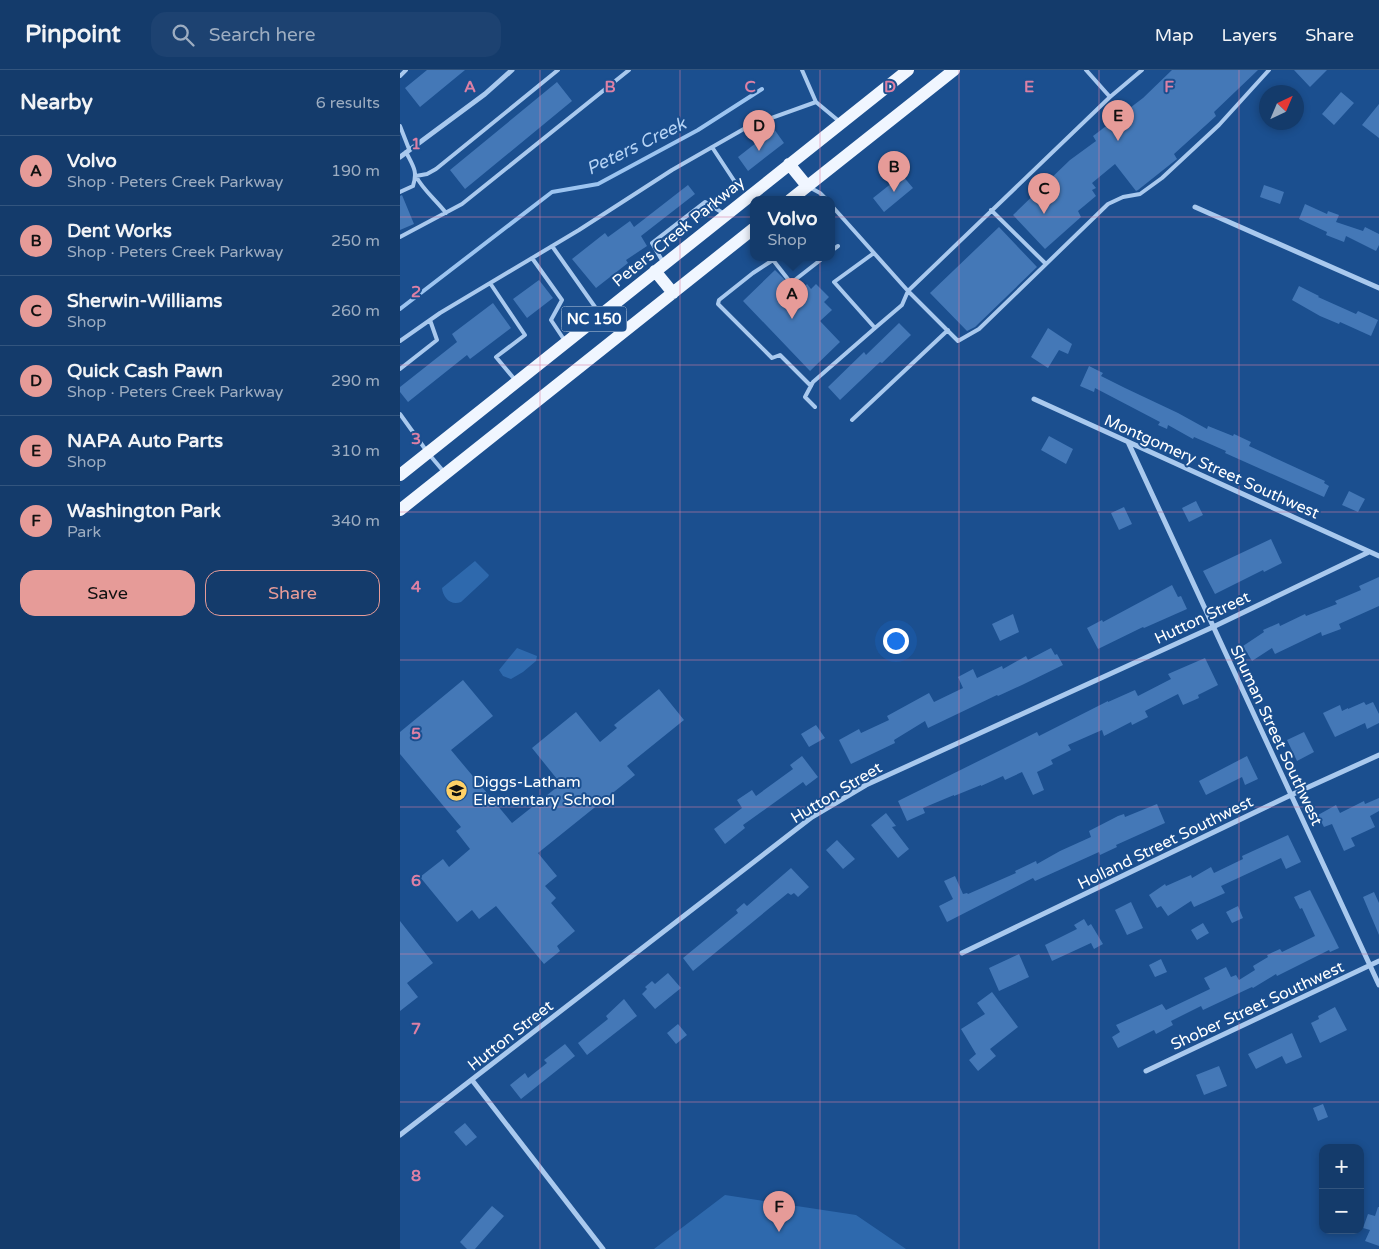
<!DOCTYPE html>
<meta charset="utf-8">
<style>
:root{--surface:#143b6b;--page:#1d4271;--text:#f1f3f6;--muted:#9dadc1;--line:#33557e;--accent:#e69b98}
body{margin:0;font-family:"Varela Round",sans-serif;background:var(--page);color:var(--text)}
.controls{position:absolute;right:15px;bottom:15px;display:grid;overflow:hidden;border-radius:10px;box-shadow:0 2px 8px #0003}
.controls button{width:45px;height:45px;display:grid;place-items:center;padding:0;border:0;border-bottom:1px solid var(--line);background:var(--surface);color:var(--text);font:25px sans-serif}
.compass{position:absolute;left:859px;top:15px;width:45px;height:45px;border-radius:50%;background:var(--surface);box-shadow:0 2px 8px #0003;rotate:44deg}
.you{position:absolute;left:495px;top:570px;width:18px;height:18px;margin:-12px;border:4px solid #fff;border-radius:50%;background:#1a73e8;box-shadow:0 0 0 8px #1a73e833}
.badge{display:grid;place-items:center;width:32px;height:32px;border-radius:50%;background:var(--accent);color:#111;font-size:16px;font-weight:700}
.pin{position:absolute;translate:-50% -41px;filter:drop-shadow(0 1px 2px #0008)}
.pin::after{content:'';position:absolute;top:26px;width:18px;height:15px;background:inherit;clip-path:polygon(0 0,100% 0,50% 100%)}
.popup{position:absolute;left:350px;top:126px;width:85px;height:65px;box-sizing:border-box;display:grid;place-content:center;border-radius:10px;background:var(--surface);filter:drop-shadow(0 1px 4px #0005);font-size:16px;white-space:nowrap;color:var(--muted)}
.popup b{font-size:19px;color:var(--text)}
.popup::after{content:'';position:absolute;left:50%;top:100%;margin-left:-10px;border:10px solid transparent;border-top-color:var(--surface)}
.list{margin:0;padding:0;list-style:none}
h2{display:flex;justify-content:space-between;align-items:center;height:65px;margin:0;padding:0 20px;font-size:21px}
h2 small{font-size:16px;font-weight:400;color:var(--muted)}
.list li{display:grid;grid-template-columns:32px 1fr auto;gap:15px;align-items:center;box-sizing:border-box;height:70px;padding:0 20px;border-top:1px solid var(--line)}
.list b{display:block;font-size:19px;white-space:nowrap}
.list p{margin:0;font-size:16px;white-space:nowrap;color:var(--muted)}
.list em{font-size:16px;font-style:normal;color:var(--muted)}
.actions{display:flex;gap:10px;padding:15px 20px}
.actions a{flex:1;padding:11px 0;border:1px solid var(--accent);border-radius:15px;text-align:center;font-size:18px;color:var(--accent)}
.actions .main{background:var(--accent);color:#111}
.icon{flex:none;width:28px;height:28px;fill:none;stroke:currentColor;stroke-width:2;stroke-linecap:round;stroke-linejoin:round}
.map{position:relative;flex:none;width:979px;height:1179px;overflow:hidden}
header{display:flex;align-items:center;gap:30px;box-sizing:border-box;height:70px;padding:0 25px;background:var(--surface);border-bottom:1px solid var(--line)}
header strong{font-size:24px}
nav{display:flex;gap:28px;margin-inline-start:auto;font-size:18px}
.search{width:350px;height:45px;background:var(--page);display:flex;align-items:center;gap:12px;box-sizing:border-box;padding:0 18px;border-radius:15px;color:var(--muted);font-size:19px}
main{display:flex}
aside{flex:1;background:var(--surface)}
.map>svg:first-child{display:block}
</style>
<header>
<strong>Pinpoint</strong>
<div class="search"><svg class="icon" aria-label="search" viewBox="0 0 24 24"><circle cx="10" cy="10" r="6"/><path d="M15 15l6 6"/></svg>Search here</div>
<nav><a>Map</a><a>Layers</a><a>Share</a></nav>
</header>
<main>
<aside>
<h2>Nearby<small>6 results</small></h2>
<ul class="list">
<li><span class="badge">A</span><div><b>Volvo</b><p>Shop · Peters Creek Parkway</p></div><em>190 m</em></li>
<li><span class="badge">B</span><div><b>Dent Works</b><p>Shop · Peters Creek Parkway</p></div><em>250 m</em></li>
<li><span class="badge">C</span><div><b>Sherwin-Williams</b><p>Shop</p></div><em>260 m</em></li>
<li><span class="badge">D</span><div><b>Quick Cash Pawn</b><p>Shop · Peters Creek Parkway</p></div><em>290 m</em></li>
<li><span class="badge">E</span><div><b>NAPA Auto Parts</b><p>Shop</p></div><em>310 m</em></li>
<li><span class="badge">F</span><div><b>Washington Park</b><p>Park</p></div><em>340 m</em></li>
</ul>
<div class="actions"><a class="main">Save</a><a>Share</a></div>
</aside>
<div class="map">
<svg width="979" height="1179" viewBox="0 0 979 1179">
<rect width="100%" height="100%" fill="#1b4f8f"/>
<path fill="#2e69ad" d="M 75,491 L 89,505 L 88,507 L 61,532 C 51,536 43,528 42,518 Z
M 117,578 L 137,586 L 136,591 L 123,602 L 111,609 L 103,606 L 99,600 Z
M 325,1125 L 456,1145 L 506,1179 L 254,1179 Z"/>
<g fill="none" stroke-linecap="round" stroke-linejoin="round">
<path stroke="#9cc4f0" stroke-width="4" d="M 0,239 L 152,122 L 198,114 L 298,60 L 362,19"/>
</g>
<path fill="#4478b7" d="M 27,0 L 65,0 L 20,37 L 5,18 Z
M 772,0 L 858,0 L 814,42 L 816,46 L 774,84 L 777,89 L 738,120 L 736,121 L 715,94 L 692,113 L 696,118 L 692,120 L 696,126 L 678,141 L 681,147 L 645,179 L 613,145 L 670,90 L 696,71 L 693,66 L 743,28 Z
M 894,0 L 927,0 L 910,17 Z
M 157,12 L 172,31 L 65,119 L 50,100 Z
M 941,22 L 954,33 L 934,55 L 922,44 Z
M 979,34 L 979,68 L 962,55 Z
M 374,59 L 384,73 L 348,101 L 338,87 Z
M 502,105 L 513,118 L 484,142 L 473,128 Z
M 288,115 L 295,124 L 241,166 L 247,176 L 226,190 L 228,193 L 196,218 L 172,189 L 205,163 L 208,167 L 230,151 L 234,157 Z
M 864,115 L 884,122 L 880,134 L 860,127 Z
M 2,125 L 14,154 L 0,160 L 0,126 Z
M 905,134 L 927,144 L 928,141 L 939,145 L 936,152 L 963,161 L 965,157 L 979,164 L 979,175 L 976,181 L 946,166 L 944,172 L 926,165 L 927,162 L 899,149 Z
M 599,157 L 637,197 L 575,257 L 567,261 L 530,223 Z
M 375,200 L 398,223 L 407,214 L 411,219 L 416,214 L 429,227 L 424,232 L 432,240 L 420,251 L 440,272 L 410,301 L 343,231 Z
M 139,210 L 153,228 L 127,248 L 113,229 Z
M 899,216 L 919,226 L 918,227 L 956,244 L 958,241 L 978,250 L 971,266 L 940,252 L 939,254 L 920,246 L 892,230 Z
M 93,233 L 111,258 L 70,289 L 67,285 L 8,332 L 0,322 L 0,317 L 57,272 L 52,264 Z
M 499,253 L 511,265 L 482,293 L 480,292 L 440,330 L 428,317 L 464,282 L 466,285 Z
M 648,258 L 672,274 L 668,284 L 659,280 L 648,298 L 631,287 Z
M 689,296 L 703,303 L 701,306 L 725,318 L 778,343 L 807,359 L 808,356 L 833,366 L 834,364 L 851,372 L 849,376 L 925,411 L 924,413 L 929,416 L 924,427 L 825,383 L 826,381 L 794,367 L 793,369 L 768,355 L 767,359 L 758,355 L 760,352 L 695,318 L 694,322 L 680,316 Z
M 649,366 L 673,379 L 666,394 L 641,380 Z
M 949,421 L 965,429 L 958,442 L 942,435 Z
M 796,431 L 803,445 L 789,452 L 782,438 Z
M 724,437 L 732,454 L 719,460 L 711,443 Z
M 871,469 L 882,493 L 864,502 L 863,500 L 815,524 L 803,501 Z
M 979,507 L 979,536 L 939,554 L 941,559 L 922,566 L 921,562 L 875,584 L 872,578 L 852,591 L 843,576 L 864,562 L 863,560 L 879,553 L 880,556 L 905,544 L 906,546 L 937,534 L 935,531 L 961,520 L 959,516 Z
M 772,515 L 778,527 L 781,526 L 787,539 L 744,558 L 743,557 L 698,579 L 687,558 L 702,550 L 703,552 Z
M 613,544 L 619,562 L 600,571 L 592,554 Z
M 651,578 L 655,585 L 657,584 L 663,595 L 622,615 L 598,626 L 597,625 L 528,658 L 525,651 L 494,670 L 495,673 L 451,694 L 439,670 L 459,659 L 461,663 L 489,650 L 487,646 L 529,623 L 534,632 L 563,618 L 558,607 L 573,599 L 577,608 L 602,596 L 603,599 L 626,586 L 628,590 Z
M 805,588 L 818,615 L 798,625 L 799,628 L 783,635 L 778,624 L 745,641 L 748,647 L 732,655 L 731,652 L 704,666 L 702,660 L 668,675 L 671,680 L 651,690 L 653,694 L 637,702 L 644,720 L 633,725 L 622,702 L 605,710 L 603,706 L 581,716 L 581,715 L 554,726 L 554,725 L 523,738 L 525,743 L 507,751 L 498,731 L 637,662 L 639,666 L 708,631 L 708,632 L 735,620 L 738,626 L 771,609 L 768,604 Z
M 63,610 L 93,646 L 51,680 L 112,753 L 161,714 L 132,678 L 176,642 L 200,672 L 217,658 L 214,655 L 259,619 L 284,650 L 227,696 L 235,705 L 138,783 L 157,806 L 145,816 L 156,828 L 151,833 L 175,861 L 157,876 L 160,881 L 144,894 L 96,836 L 79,849 L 72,840 L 57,852 L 20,807 L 43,789 L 49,797 L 70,779 L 56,761 L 61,757 L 0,684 L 0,662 Z
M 964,632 L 966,635 L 973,632 L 979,644 L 979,653 L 967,659 L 965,653 L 935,667 L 923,643 L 940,635 L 942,641 L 948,638 L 948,639 Z
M 416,655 L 425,668 L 409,677 L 401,664 Z
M 904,662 L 914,682 L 897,691 L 887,670 Z
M 402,686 L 418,707 L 406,716 L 403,712 L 343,755 L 345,758 L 325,774 L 314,759 L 342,738 L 337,730 L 352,720 L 356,726 L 393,699 L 390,695 Z
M 847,686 L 858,709 L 845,715 L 842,707 L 806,725 L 799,711 Z
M 979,728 L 979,741 L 970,746 L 975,757 L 951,768 L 955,776 L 944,781 L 932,754 L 924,757 L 918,745 L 936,735 L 940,743 L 964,731 L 965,734 Z
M 757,734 L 765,753 L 716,775 L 717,777 L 700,785 L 699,782 L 635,811 L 633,808 L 547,852 L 539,836 L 553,829 L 544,811 L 555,806 L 563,824 L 567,823 L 568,824 L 616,803 L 615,801 L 636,791 L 637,794 L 660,781 L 691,767 L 689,761 L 718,746 L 724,744 L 725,747 Z
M 486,743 L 496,756 L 492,757 L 509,779 L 498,788 L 471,755 Z
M 888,765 L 901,792 L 886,799 L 881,788 L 821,816 L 825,823 L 794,837 L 791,831 L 768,846 L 761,836 L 757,838 L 749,825 L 765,814 L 766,816 L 791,805 L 792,808 L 811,797 L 814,803 L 843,789 L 842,786 Z
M 437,770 L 455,789 L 443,799 L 426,780 Z
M 391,798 L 409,817 L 398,827 L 394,823 L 391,825 L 388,823 L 293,901 L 283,888 L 338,843 L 336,840 L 344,833 L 347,836 Z
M 910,820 L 939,878 L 930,882 L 929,880 L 877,906 L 876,904 L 853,918 L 852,917 L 803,940 L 801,936 L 771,951 L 773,955 L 756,964 L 754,960 L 718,978 L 712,967 L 720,962 L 716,955 L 762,934 L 766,940 L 810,919 L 804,908 L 826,897 L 831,907 L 836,905 L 839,910 L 855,900 L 853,896 L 868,887 L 867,885 L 880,879 L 882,882 L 915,866 L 902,838 L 900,839 L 894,827 Z
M 974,822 L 979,833 L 979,865 L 963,827 Z
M 731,832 L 743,858 L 727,865 L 715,840 Z
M 838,836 L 843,848 L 832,853 L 826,842 Z
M 684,849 L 688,856 L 691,854 L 703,874 L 694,879 L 691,873 L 652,891 L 645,875 L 677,859 L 674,855 Z
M 0,851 L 33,893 L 7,913 L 18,927 L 0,941 Z
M 803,853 L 809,863 L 797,870 L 791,860 Z
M 619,884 L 629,907 L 599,921 L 589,898 Z
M 761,889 L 767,902 L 755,907 L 749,895 Z
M 268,903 L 281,918 L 255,939 L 242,924 L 247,919 L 245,917 L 252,911 L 255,914 Z
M 592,922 L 618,957 L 590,979 L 596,986 L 578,1001 L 569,990 L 576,984 L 561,959 L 585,944 L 577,933 Z
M 224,929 L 237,946 L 187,985 L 178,973 L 208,949 L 206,946 Z
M 935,937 L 947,960 L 920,973 L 911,953 L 919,949 L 918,946 Z
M 278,954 L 287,965 L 276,974 L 267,963 Z
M 892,963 L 902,987 L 886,994 L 882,986 L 856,999 L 848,984 Z
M 165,974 L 175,986 L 121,1029 L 110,1015 L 125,1003 L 128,1008 L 147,993 L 144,990 Z
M 819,996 L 827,1016 L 804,1025 L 796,1005 Z
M 923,1034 L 928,1047 L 918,1051 L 913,1038 Z
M 65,1053 L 77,1067 L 66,1076 L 54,1062 Z
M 92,1136 L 104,1146 L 75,1179 L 67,1179 L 60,1172 Z
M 978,1137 L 979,1137 L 979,1176 L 965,1171 L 970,1160 L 963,1158 L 968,1144 L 975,1146 Z"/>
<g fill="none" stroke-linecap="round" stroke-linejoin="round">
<path stroke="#a9c9ee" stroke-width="4" d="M 402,0 L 416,32
M 0,6 L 6,0
M 710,27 L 742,0
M 0,56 L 9,79
M 312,77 L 335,112
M 409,117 L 420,123 L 427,130
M 0,122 L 13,116 C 18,101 13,96 6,82
M 431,135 L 508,221 L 710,27 L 686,0
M 591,140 L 646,194
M 46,143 C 37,131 22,119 16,106 L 27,104 L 36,99 L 158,0
M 0,167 L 62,134 L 229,0
M 152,176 L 200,244
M 431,181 L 438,176
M 474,183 L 434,212 L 475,258 L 502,235 L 508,221 L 558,271 L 579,259 L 708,134 L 723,127 L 740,124 L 762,108 L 819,55 L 869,0
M 132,188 L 162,230 L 151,250 L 165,271
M 376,188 L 373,190 L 391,213 L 423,188
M 373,190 L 353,203 L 319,230 L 318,234 L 372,288 L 380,285 L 411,316
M 263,192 L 252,173 L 305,132 L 323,143
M 90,213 L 125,265 L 96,287 L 116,311
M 0,271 L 40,243 L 179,160 L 272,100 L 349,56 L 416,32 L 440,52
M 0,299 L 37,270 L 30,250
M 415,337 L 405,327 L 413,312 L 475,258
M 0,344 L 28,383 L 44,402
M 452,350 L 548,260"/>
<path stroke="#a9c9ee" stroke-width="5" d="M 0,87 L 85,24 L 112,0
M 795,137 L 979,218
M 634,329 L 979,486
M 728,372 L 979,915
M 562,883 L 891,725 L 979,685
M 746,1001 L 979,891
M 72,1010 L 203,1179
M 0,1065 L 412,747 L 466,715 L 813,557 L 969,482"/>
<path stroke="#f0f6ff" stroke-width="12" d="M 389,94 L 407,116
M 390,130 L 554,0
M 255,201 L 273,223
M 0,405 L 508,0
M 0,440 L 353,159"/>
</g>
<path fill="none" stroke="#dd80a5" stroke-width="1" stroke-opacity="0.55" d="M 140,0 L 140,1179M 280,0 L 280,1179M 420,0 L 420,1179M 559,0 L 559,1179M 699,0 L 699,1179M 839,0 L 839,1179M 0,147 L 979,147M 0,295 L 979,295M 0,442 L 979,442M 0,590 L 979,590M 0,737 L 979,737M 0,884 L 979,884M 0,1032 L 979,1032"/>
<defs>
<symbol id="school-disc" viewBox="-11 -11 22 22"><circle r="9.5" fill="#ffd166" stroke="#1b4f8f"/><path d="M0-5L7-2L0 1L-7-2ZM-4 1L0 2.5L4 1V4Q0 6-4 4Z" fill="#111"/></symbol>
</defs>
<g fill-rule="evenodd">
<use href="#school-disc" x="44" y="708" width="25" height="25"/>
</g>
<g text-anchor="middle" stroke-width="4" stroke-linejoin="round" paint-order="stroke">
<rect fill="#1b4f8f" stroke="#bbcadd" stroke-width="1" x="161.5" y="236.5" width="65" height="25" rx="4"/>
<g font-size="15" font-weight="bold" fill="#fff">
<text x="194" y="254">NC 150</text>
</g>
<g font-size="16" fill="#fff" stroke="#1b4f8f">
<text transform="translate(278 161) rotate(-39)" y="6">Peters Creek Parkway</text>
<text transform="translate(812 396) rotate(24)" y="6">Montgomery Street Southwest</text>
<text transform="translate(802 547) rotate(-25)" y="6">Hutton Street</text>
<text transform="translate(877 665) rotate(65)" y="6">Shuman Street Southwest</text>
<text transform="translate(436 722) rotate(-31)" y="6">Hutton Street</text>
<text transform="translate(765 772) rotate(-26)" y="6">Holland Street Southwest</text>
<text transform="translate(857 935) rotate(-25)" y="6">Shober Street Southwest</text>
<text transform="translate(110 965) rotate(-38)" y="6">Hutton Street</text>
</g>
<g font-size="16" fill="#fff" stroke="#1b4f8f" text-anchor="start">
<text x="73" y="717">Diggs-Latham<tspan x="73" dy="18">Elementary School</tspan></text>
</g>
<g font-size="18" font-style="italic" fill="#b5d3f5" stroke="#1b4f8f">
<text transform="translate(236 76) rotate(-26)" y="6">Peters Creek</text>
</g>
</g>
<g font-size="16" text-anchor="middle" font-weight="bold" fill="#dd80a5" stroke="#1b4f8f" stroke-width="4" stroke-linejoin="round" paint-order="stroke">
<text x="70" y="22">A</text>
<text x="210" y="22">B</text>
<text x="350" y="22">C</text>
<text x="490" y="22">D</text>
<text x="629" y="22">E</text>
<text x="769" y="22">F</text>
<text x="16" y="79">1</text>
<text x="16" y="227">2</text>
<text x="16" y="374">3</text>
<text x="16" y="522">4</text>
<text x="16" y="669">5</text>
<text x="16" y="816">6</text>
<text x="16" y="964">7</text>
<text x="16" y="1111">8</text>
</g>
</svg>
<div class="controls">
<button>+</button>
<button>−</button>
</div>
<svg class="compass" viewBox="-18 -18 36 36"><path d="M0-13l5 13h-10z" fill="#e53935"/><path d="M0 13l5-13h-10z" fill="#9dadc1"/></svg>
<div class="you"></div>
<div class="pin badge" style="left:392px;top:249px">A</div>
<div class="popup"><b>Volvo</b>Shop</div>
<div class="pin badge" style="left:494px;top:122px">B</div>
<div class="pin badge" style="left:644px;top:144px">C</div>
<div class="pin badge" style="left:359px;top:81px">D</div>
<div class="pin badge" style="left:718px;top:71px">E</div>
<div class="pin badge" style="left:379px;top:1162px">F</div>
</div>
</main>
